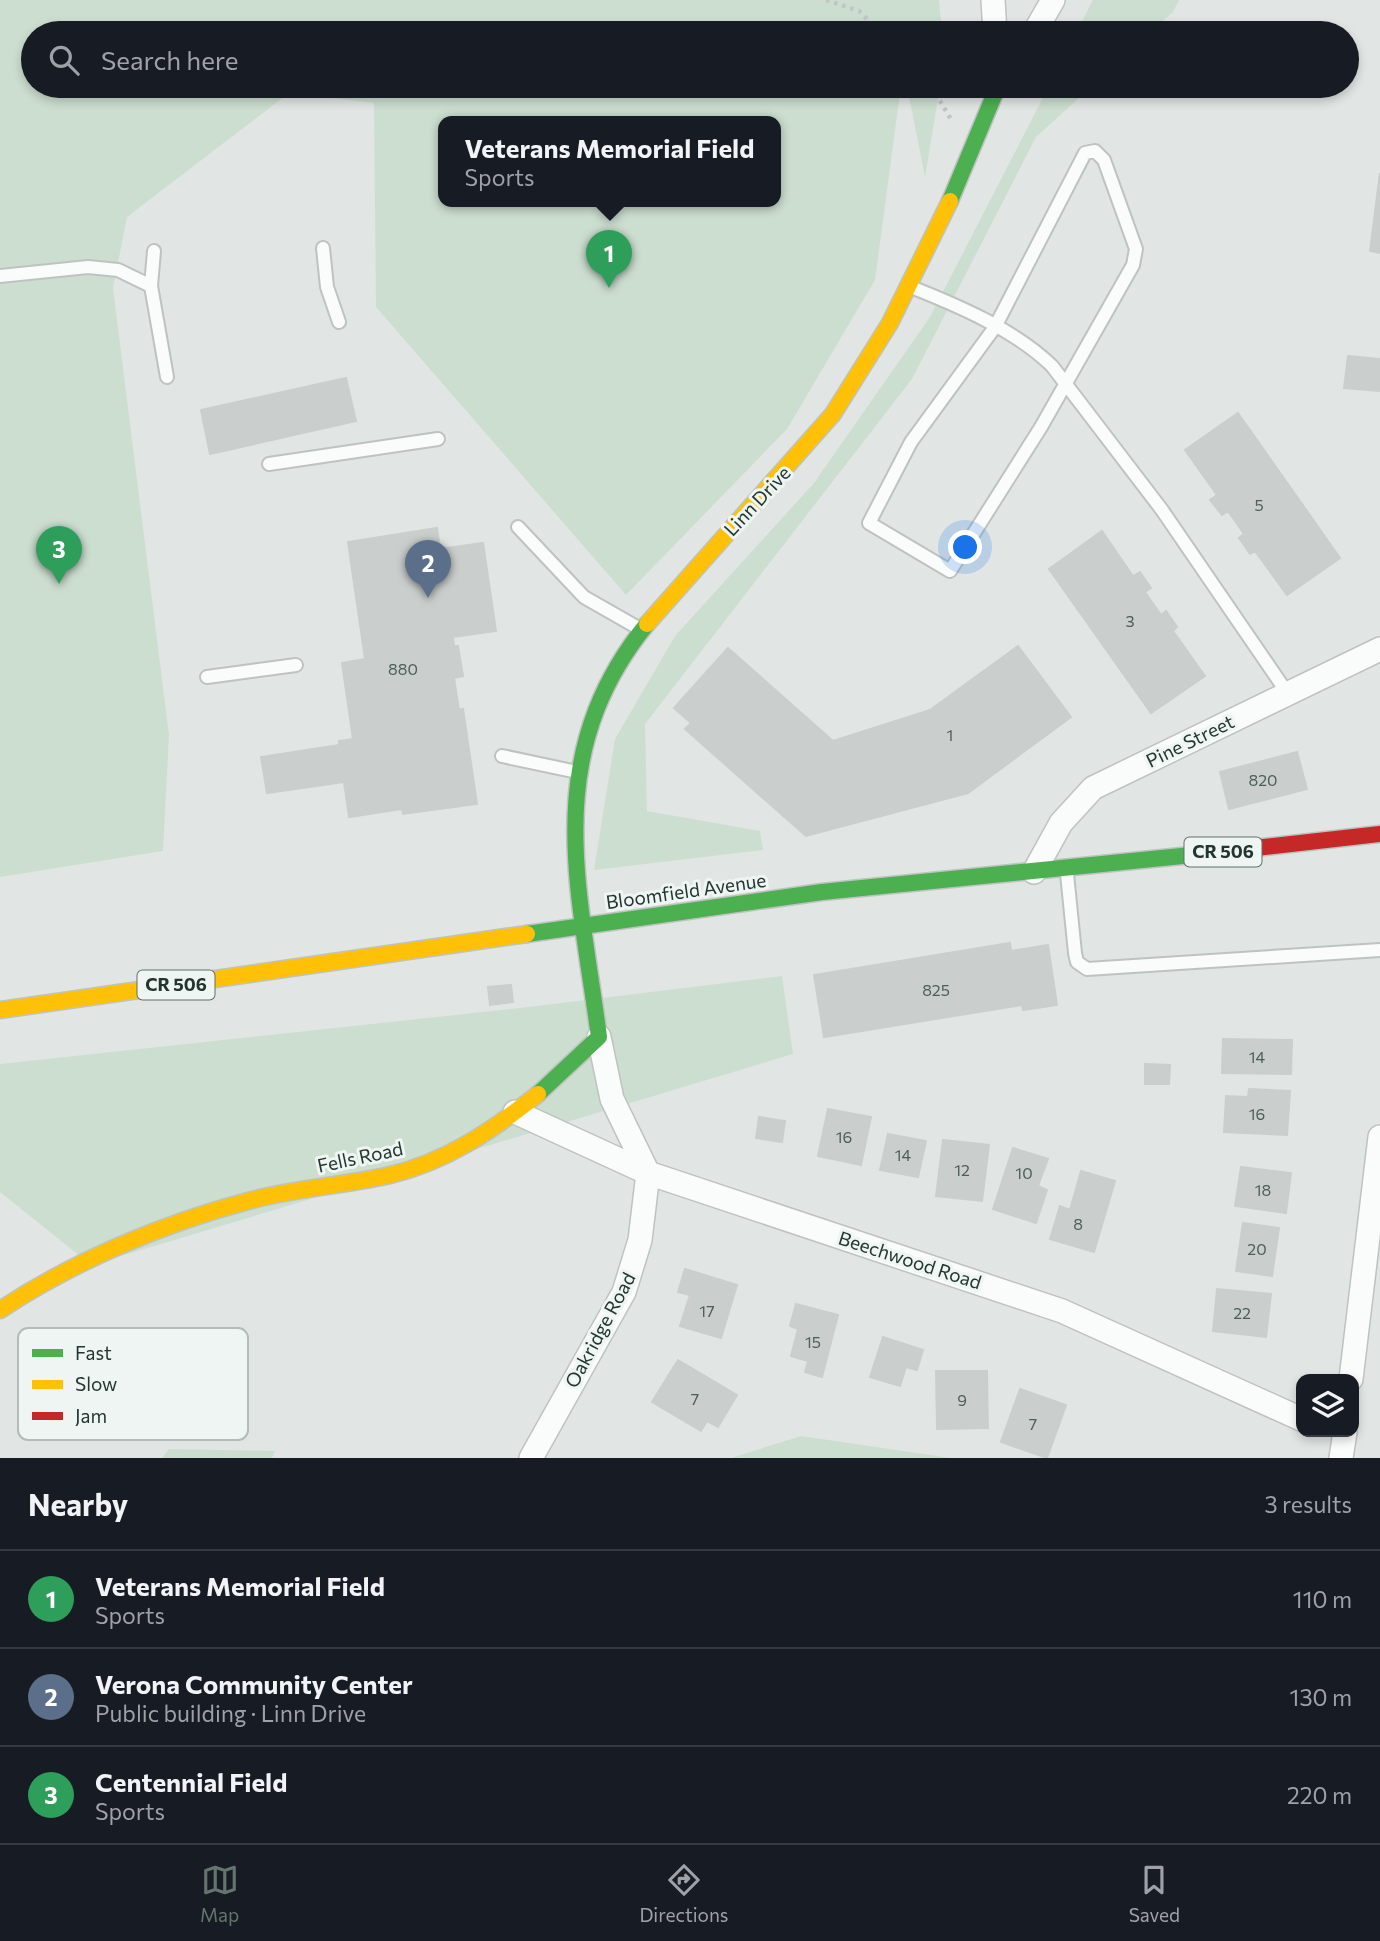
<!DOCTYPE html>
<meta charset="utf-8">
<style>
:root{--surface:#171b24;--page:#242831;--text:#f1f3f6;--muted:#9ea1a6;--line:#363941;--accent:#65746e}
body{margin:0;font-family:Commissioner,sans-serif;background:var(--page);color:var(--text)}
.controls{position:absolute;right:21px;bottom:21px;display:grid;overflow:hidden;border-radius:14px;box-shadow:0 4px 10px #0003}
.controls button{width:63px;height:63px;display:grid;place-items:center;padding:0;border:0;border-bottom:2px solid var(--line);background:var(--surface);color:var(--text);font:35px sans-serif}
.you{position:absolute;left:966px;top:548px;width:24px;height:24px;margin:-18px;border:5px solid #fff;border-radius:50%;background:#1a73e8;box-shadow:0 0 0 10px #1a73e833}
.badge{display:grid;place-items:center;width:46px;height:46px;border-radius:50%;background:var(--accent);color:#fff;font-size:23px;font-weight:700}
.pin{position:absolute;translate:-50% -58px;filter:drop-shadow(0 2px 4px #0008)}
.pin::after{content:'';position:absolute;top:37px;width:24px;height:21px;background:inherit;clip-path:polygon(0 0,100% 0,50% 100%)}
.popup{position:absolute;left:438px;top:116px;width:343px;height:91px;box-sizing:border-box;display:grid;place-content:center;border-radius:14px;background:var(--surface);filter:drop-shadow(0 2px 5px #0005);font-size:23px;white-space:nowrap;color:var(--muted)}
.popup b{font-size:26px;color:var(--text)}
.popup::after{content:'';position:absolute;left:50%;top:100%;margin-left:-14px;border:14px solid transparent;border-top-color:var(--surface)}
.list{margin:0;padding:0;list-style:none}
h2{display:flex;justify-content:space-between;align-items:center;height:91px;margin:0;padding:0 28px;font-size:30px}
h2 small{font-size:23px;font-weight:400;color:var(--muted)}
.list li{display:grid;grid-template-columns:46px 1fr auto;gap:21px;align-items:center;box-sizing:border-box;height:98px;padding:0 28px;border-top:2px solid var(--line)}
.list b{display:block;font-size:26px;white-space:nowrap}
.list p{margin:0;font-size:23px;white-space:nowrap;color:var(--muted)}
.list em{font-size:23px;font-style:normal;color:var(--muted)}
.icon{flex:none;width:38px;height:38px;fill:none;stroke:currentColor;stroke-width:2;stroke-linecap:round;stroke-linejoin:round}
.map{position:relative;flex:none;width:1380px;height:1458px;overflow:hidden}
.search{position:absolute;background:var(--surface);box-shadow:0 4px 10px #0003;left:21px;right:21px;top:21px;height:77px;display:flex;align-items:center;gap:18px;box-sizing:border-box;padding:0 24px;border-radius:38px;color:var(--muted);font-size:26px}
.sheet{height:385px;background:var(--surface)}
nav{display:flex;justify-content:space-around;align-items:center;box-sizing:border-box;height:98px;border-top:2px solid var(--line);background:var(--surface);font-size:19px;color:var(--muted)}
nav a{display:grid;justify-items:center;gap:4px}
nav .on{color:var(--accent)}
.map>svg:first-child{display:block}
</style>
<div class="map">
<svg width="1380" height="1458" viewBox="0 0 1380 1458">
<rect width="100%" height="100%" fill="#e1e6e4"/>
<path fill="#ccded0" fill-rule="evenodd" d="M 0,0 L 939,0 L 942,33 L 33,33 L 33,86 L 901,86 L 875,280 L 787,429 L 626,595 L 376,307 L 374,103 L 289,93 L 127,217 L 113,288 L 169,735 L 163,851 L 0,877 ZM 443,122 L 775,122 L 775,202 L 443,202 Z
M 1093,0 L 1179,0 L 1173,12 L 1149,33 L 1076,33 Z
M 907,86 L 940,86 L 925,177 Z
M 1049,86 L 1092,86 L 1036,137 L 912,379 L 645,724 L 647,811 L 760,831 L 763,850 L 594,870 L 615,739 L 675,636 L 814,483 L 930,317 Z
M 782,976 L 793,1054 L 91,1265 L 0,1192 L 0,1064 L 520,1008 Z
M 801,1436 L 951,1458 L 731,1458 Z
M 169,1449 L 275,1451 L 272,1458 L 162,1458 Z"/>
<path fill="#cacfcd" stroke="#cacfcd" stroke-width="2" d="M 1380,173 L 1380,253 L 1370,251 Z
M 1348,356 L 1380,359 L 1380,391 L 1344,388 Z
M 346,378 L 356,421 L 210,454 L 201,410 Z
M 1238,413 L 1340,558 L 1287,595 L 1255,551 L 1250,554 L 1239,538 L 1244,534 L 1228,511 L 1222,515 L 1210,500 L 1217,495 L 1185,450 Z
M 437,528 L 440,549 L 483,543 L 496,631 L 453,637 L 454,646 L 458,646 L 463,676 L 454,678 L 459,710 L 463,709 L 477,804 L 403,814 L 402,809 L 349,817 L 344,782 L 267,793 L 261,757 L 339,745 L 339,741 L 353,739 L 342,663 L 365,659 L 348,542 Z
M 1102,531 L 1133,576 L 1140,572 L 1151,588 L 1145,592 L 1161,615 L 1166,611 L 1177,627 L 1173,631 L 1205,676 L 1151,713 L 1049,569 Z
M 1018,646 L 1071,717 L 968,793 L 806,836 L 685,729 L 691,723 L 674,708 L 728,648 L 833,741 L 930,710 Z
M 1297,752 L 1307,789 L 1229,809 L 1220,772 Z
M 1010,943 L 1011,951 L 1048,945 L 1057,1005 L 1023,1010 L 1022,1005 L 824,1037 L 814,975 Z
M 511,985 L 513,1002 L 490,1005 L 488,987 Z
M 1223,1039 L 1292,1040 L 1291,1074 L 1222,1073 Z
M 1145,1064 L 1170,1065 L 1169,1084 L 1145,1084 Z
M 1249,1089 L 1290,1091 L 1287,1135 L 1224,1132 L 1226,1096 L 1248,1097 Z
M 828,1109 L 871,1117 L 861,1165 L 818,1156 Z
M 759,1117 L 785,1121 L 782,1142 L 756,1138 Z
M 888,1134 L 926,1141 L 918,1177 L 880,1170 Z
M 943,1140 L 989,1145 L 982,1201 L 936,1196 Z
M 1013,1148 L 1048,1159 L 1038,1186 L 1047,1190 L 1036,1223 L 993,1209 Z
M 1241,1167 L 1291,1173 L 1286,1213 L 1235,1206 Z
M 1081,1171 L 1115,1181 L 1094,1252 L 1050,1239 L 1060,1206 L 1070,1210 Z
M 1243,1223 L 1279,1228 L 1272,1276 L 1236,1271 Z
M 685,1269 L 737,1285 L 721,1338 L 680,1326 L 690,1295 L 678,1292 Z
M 1217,1289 L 1271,1294 L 1266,1337 L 1213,1331 Z
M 796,1304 L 838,1315 L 822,1377 L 805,1372 L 808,1361 L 791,1356 L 798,1329 L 790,1326 Z
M 883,1337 L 923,1350 L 917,1370 L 906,1367 L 900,1386 L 870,1377 Z
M 678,1360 L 737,1395 L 718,1427 L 707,1421 L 701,1431 L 652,1402 Z
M 936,1371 L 987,1371 L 988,1428 L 937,1429 Z
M 1020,1389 L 1066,1405 L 1047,1458 L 1001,1442 Z"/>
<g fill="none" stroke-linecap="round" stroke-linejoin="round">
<defs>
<path id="lane" d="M 1095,151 L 1104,160 L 1136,249 L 1133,265 L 1041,427 L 950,571 L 869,523 L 911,442 L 995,327 L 1085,153 Z
M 323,248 L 327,287 L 339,322
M 154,251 L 151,286 L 167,377
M 0,276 L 88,267 L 118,270 L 151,286
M 911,287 C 959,306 1015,330 1052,366 L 1162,510 L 1288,694
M 269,464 L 438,439
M 518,527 L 584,597 L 640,629
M 207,677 L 296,665
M 502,756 L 577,772
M 1067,874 L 1075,953 L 1077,962 L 1087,969 L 1380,950"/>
<path id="street" d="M 993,0 L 995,33
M 1034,33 L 1053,0
M 1034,872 L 1061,823 L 1093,788 L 1380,649
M 515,1112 L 648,1173 L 1062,1311 L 1301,1419
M 1351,1379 L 1380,1137
M 531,1458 L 624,1292 L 640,1240 L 648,1173 L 612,1099 L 599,1037
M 1341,1458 L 1345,1432"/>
<path id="fast" d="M 950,201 L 998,86
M 527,934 L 822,892 L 1202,854
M 538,1094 L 599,1037 C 579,886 540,756 647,624"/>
<path id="slow" d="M 647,624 L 833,414 L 890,323 L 950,201
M 0,1010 L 527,934
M 0,1310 C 74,1261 162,1224 248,1201 C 295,1188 343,1186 390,1175 C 446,1162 493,1130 538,1094"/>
<path id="jam" d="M 1202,854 L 1380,834"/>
</defs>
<use href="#lane" stroke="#bec3c1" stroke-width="16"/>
<use href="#street" stroke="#bec3c1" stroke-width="26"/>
<use href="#fast" stroke="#bec3c1" stroke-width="19"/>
<use href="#slow" stroke="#bec3c1" stroke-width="19"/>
<use href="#jam" stroke="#bec3c1" stroke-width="19"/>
<path stroke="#c0c6c4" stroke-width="4.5" stroke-dasharray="3.5 5" stroke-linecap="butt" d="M 826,0 L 859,11 L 881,33
M 931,86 L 952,121"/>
<use href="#lane" stroke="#fafbfb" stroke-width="12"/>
<use href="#street" stroke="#fafbfb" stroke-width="23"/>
<use href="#fast" stroke="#4caf50" stroke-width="16"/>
<use href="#slow" stroke="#ffc107" stroke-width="16"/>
<use href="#jam" stroke="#c62828" stroke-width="16"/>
</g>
<g text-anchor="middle" stroke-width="6" stroke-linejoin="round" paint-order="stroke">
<g font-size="16" fill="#4d5d57">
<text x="1259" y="511">5</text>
<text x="1130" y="627">3</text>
<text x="403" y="675">880</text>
<text x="950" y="741">1</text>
<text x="1263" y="786">820</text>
<text x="936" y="996">825</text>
<text x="1257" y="1063">14</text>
<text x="1257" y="1120">16</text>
<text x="844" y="1143">16</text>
<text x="903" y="1161">14</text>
<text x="962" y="1176">12</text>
<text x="1024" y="1179">10</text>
<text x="1263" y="1196">18</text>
<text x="1078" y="1230">8</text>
<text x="1257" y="1255">20</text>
<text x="707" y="1317">17</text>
<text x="1242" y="1319">22</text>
<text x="813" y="1348">15</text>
<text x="695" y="1405">7</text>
<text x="962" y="1406">9</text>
<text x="1033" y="1430">7</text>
</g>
<g fill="#eff5f2" stroke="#606f6a" stroke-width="2">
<rect x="1184.5" y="837.5" width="77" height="29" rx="5"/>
<rect x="137.5" y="970.5" width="77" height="29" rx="5"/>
</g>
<g font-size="18" font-weight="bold" fill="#22362f">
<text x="1223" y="858">CR 506</text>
<text x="176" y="991">CR 506</text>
</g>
<g font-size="19" fill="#22362f" stroke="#eff5f2">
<text transform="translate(757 501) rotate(-47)" y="7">Linn Drive</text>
<text transform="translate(1190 741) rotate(-26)" y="7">Pine Street</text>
<text transform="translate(686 891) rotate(-8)" y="7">Bloomfield Avenue</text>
<text transform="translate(360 1157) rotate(-12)" y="7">Fells Road</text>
<text transform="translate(910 1260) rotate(18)" y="7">Beechwood Road</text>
<text transform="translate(600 1330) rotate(-62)" y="7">Oakridge Road</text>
</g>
</g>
<rect x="18" y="1328" width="230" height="112" rx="10" fill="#eff5f2" stroke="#b2bcb8" stroke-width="2"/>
<rect x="32" y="1349" width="31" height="8" fill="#4caf50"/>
<rect x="32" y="1380" width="31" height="9" fill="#ffc107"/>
<rect x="32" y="1412" width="31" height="8" fill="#c62828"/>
<g font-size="19" fill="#22362f">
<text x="75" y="1360">Fast</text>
<text x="75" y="1391">Slow</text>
<text x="75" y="1423">Jam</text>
</g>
</svg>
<div class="controls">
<button><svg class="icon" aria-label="layers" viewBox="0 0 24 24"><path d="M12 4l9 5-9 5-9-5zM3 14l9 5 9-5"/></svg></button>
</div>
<div class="you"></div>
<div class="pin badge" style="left:609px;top:288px;background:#2e9e5b">1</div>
<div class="popup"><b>Veterans Memorial Field</b>Sports</div>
<div class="pin badge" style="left:428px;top:598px;background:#5c6f8a">2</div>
<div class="pin badge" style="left:59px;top:584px;background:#2e9e5b">3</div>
<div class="search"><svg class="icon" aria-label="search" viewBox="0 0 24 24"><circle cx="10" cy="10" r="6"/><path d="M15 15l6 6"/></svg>Search here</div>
</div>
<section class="sheet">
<h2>Nearby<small>3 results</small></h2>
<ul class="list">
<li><span class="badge" style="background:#2e9e5b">1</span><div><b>Veterans Memorial Field</b><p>Sports</p></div><em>110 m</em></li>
<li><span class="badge" style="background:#5c6f8a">2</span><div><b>Verona Community Center</b><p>Public building · Linn Drive</p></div><em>130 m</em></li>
<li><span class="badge" style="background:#2e9e5b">3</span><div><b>Centennial Field</b><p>Sports</p></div><em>220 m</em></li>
</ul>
</section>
<nav>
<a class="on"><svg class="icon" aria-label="map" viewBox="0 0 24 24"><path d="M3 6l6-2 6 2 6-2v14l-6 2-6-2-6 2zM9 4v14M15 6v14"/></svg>Map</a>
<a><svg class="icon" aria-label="directions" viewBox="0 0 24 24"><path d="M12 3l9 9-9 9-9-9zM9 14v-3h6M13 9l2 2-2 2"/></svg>Directions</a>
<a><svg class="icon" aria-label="saved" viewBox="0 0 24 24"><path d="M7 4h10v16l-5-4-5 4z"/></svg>Saved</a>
</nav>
